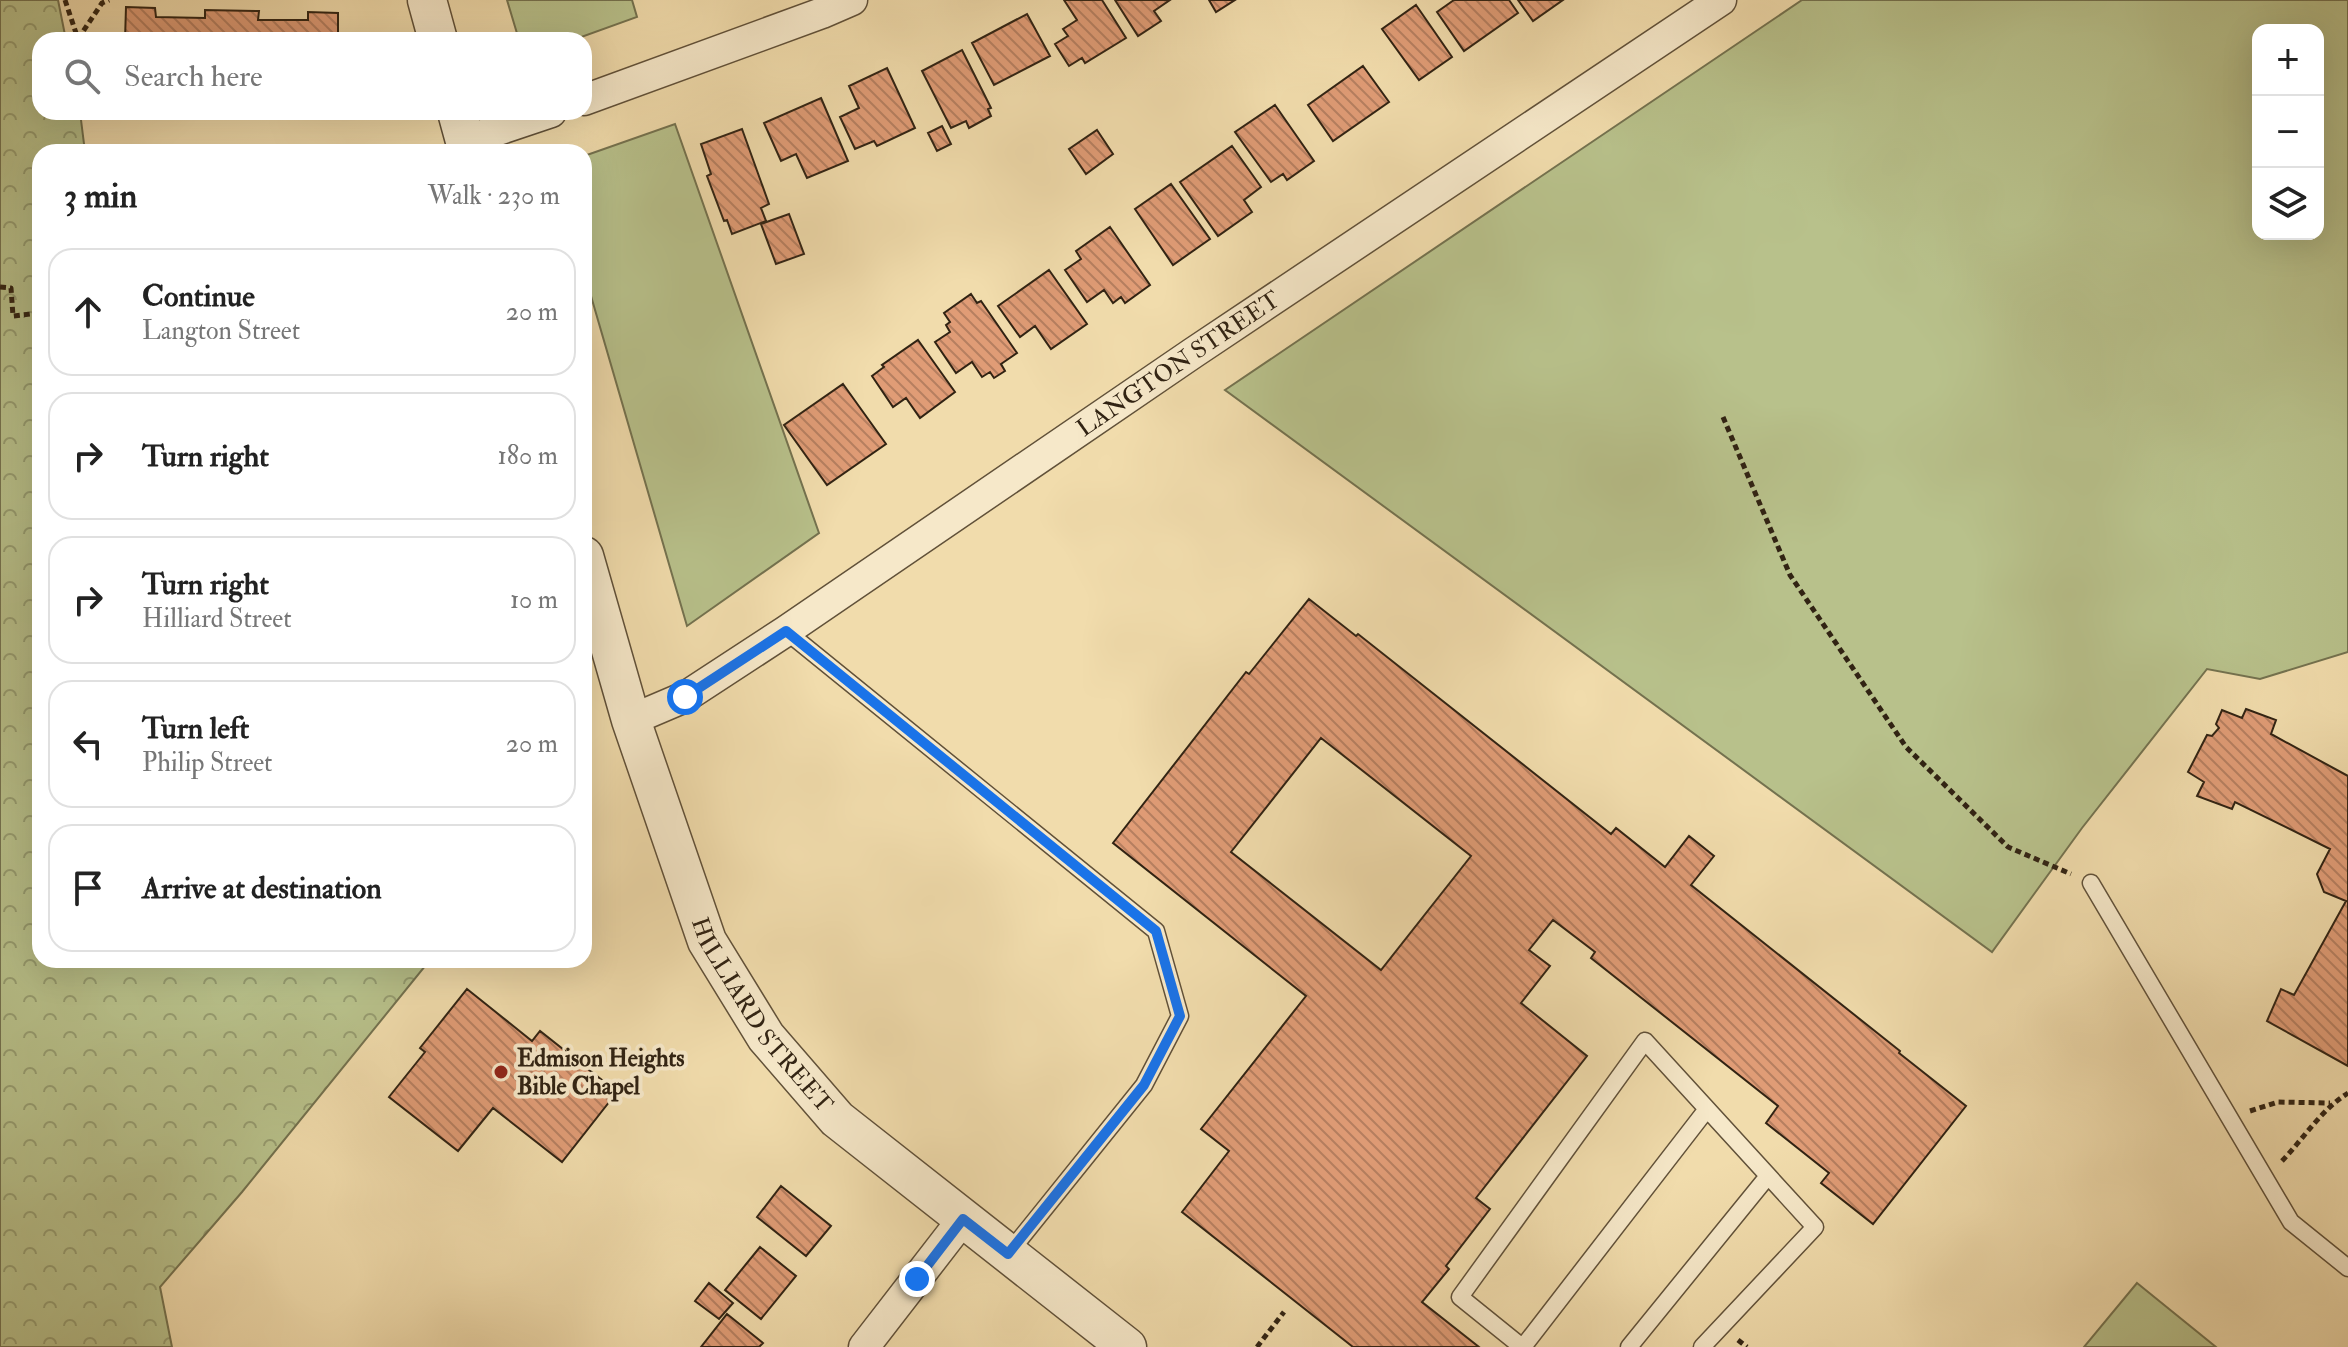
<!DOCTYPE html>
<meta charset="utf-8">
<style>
:root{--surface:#fff;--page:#f2f2f2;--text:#222;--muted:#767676;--line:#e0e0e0}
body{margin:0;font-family:"IM FELL Double Pica",serif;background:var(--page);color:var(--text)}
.controls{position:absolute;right:24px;top:24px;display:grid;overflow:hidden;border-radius:16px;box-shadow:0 8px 32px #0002}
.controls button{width:72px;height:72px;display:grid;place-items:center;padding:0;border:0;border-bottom:2px solid var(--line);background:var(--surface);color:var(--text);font:40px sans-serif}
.stop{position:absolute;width:24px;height:24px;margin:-18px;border:6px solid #1a73e8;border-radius:50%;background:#fff}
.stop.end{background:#1a73e8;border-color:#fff;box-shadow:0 2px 8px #0008}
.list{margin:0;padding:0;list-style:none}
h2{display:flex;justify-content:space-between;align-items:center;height:104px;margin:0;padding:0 32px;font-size:34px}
h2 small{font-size:26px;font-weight:400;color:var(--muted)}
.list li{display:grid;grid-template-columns:52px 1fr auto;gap:24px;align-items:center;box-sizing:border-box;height:128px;margin:0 16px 16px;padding:0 16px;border:2px solid var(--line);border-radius:24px}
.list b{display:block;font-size:30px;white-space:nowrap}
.list p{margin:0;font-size:26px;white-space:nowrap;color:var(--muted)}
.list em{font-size:26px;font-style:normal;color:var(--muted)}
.icon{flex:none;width:44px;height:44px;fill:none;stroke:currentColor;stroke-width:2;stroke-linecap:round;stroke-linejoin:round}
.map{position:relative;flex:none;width:2348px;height:1347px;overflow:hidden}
.search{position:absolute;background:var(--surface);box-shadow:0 8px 32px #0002;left:32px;top:32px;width:560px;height:88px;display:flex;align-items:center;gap:20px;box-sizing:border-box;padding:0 28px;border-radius:24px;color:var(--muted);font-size:30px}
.panel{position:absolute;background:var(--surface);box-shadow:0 8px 32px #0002;left:32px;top:144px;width:560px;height:824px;border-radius:24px}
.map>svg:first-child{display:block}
</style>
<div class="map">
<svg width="2348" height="1347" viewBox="0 0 2348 1347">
<defs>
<pattern id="forest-crowns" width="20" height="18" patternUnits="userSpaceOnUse" patternTransform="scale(2)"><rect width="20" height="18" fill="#b8c18b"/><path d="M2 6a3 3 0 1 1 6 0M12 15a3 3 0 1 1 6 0" fill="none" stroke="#969c70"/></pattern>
<pattern id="building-back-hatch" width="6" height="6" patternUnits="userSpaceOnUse" patternTransform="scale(2)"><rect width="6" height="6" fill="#e09c76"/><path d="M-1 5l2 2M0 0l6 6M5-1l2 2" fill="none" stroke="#b67f60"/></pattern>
</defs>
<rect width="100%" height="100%" fill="#f1dcac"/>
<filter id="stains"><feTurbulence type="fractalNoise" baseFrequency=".0025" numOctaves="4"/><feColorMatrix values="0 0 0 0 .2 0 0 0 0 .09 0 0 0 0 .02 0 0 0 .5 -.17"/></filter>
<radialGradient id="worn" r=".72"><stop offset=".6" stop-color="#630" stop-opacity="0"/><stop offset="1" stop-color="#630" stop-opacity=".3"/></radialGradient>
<path fill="#b8c18b" stroke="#74724f" stroke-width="2" fill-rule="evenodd" d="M 507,0 L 632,0 L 637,17 L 573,40 L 519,40 Z
M 1802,0 L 2348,0 L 2348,652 L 2260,679 L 2207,669 L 2082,828 L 1992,952 L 1225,390 ZM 2318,30 L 2318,234 L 2258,234 L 2258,30 Z
M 675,124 L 819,533 L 687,626 L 584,272 L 584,156 Z
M 2137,1283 L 2216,1347 L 2084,1347 Z"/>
<path fill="url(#forest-crowns)" stroke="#74724f" stroke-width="2" d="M 0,0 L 58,0 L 66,40 L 40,40 L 40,112 L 80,112 L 85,152 L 40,152 L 40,960 L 430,960 L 242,1192 L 160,1287 L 172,1347 L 0,1347 Z"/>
<path fill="url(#building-back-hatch)" stroke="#312313" stroke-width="2" fill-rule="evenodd" d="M 1064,0 L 1102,0 L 1126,38 L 1085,63 L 1082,58 L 1069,66 L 1055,44 L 1068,36 L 1063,29 L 1077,20 Z
M 1115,0 L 1170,0 L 1154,11 L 1161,21 L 1138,36 Z
M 1209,0 L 1235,0 L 1216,12 Z
M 1454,0 L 1509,0 L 1518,13 L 1464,51 L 1437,12 Z
M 1518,0 L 1563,0 L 1533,21 Z
M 1416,5 L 1452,57 L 1419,80 L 1382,29 Z
M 126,7 L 155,8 L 156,17 L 205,18 L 205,10 L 259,11 L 258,20 L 308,20 L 308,12 L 338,13 L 338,40 L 125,40 Z
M 1027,14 L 1050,56 L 994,85 L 972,43 Z
M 962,50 L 991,108 L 988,109 L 991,116 L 969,128 L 966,121 L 951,128 L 922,71 Z
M 1363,66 L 1389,102 L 1333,141 L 1308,105 Z
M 887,68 L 915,128 L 877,146 L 874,141 L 855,149 L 840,117 L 859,108 L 849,86 Z
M 821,98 L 848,161 L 807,178 L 796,154 L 781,161 L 764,123 Z
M 1275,105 L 1314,161 L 1287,180 L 1283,174 L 1271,182 L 1235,132 Z
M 942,126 L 951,144 L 937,151 L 928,133 Z
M 742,129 L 769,204 L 761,208 L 766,221 L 732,234 L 727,220 L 724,221 L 707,176 L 711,174 L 701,144 Z
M 1097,130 L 1113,154 L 1086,174 L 1069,149 Z
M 1232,146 L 1261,187 L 1244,200 L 1252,212 L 1218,236 L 1180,182 Z
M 1171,184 L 1210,239 L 1173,265 L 1135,209 Z
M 789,214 L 804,254 L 776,264 L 761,224 Z
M 1110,227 L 1150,285 L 1125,303 L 1121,297 L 1113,303 L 1104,290 L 1087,302 L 1065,270 L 1081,259 L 1076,251 Z
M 1049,270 L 1087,324 L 1051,349 L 1035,326 L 1020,337 L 998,306 Z
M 971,294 L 977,303 L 981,301 L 1017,353 L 1001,364 L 1005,371 L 994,378 L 990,372 L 982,377 L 972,362 L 956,373 L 935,342 L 950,332 L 946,325 L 950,322 L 944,313 Z
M 918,340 L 955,392 L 920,418 L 906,398 L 893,407 L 872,376 L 884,367 L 882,365 Z
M 843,384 L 886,444 L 827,485 L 784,425 Z
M 1309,599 L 1356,636 L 1358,634 L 1611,834 L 1616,828 L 1665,867 L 1689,836 L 1714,856 L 1691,885 L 1900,1051 L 1899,1053 L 1966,1106 L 1873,1224 L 1821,1183 L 1829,1173 L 1766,1123 L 1778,1106 L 1591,958 L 1595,952 L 1553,920 L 1529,950 L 1550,966 L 1521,1003 L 1587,1056 L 1476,1198 L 1490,1209 L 1446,1266 L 1449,1269 L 1422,1302 L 1479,1347 L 1353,1347 L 1182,1212 L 1229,1151 L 1201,1129 L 1306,996 L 1113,843 L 1246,672 L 1249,674 ZM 1321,738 L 1471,856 L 1381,970 L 1231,852 Z
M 2246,709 L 2276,720 L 2271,734 L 2348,776 L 2348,1066 L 2267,1021 L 2281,989 L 2294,995 L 2346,901 L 2324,892 L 2317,874 L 2330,849 L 2235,802 L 2232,809 L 2197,796 L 2204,782 L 2188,772 L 2207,735 L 2212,736 L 2219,728 L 2216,724 L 2222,710 L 2242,718 Z
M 467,989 L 532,1041 L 540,1031 L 617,1092 L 562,1162 L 493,1108 L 458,1151 L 389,1097 L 425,1052 L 420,1048 Z
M 781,1186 L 831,1226 L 806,1256 L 757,1217 Z
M 760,1247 L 796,1276 L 761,1319 L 725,1290 Z
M 709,1283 L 733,1303 L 719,1319 L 695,1301 Z
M 727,1314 L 763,1343 L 759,1347 L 701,1347 Z"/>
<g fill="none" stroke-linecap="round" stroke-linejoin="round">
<defs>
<path id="service" d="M 786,631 L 1156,931 L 1180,1016 L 1144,1085 L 1008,1254
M 2091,883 L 2291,1222 L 2348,1268
M 1522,1347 L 1460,1297 L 1645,1041 L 1815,1227 L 1702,1347
M 1523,1347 L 1707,1109
M 1629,1347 L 1768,1176"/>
<g id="minor">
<path d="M 584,100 L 822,13 L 852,0"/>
<path d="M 465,141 L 551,112"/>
<path id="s1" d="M 631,720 L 685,697 L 786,631 L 1193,353 L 1721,0"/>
<path d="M 864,1347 L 963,1219"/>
</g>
<g id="tertiary">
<path d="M 427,0 L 438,40"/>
<path d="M 457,112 L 468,152"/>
<path id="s2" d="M 584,556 L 631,720 L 707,941 L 766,1037 L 837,1119 L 1127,1347"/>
</g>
</defs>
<use href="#service" stroke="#615139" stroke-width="19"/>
<use href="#minor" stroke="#615139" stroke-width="33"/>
<use href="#tertiary" stroke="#615139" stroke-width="41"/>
<path stroke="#312313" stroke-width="5" stroke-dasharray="6 4" stroke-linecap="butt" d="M 65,0 L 78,39
M 78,39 L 102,3 L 109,0
M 0,287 L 11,288 L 13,316 L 40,313
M 1723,417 L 1790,575 L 1906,747 L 2008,847 L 2071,874
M 2250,1111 L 2278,1102 L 2330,1103
M 2282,1161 C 2304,1138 2321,1110 2348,1093
M 1738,1340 L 1747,1347
M 1257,1347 L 1284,1312"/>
<use href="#service" stroke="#f6e8c9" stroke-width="16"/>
<use href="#minor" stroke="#f6e8c9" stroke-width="30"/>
<use href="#tertiary" stroke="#f6e8c9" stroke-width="38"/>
</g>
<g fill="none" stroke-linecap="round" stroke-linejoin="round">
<path stroke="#1a73e8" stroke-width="10" d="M 685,697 L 786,631 L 1156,931 L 1180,1016 L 1144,1085 L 1008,1254 L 963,1219 L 917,1279"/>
</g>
<circle fill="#8f2418" stroke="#f6e8c9" stroke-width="3" cx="501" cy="1072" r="8"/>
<g text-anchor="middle" stroke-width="8" stroke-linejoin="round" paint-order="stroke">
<g font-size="24" fill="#312313" stroke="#f6e8c9">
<text dy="8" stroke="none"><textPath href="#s1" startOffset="654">LANGTON STREET</textPath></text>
<text dy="8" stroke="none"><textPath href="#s2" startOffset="496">HILLIARD STREET</textPath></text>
</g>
<g font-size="24" font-weight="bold" fill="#312313" stroke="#f6e8c9" text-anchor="start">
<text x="517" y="1066">Edmison Heights<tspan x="517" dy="28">Bible Chapel</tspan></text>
</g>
</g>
<rect width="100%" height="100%" filter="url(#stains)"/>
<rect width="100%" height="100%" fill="url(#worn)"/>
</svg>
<div class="controls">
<button>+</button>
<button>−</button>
<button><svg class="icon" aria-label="layers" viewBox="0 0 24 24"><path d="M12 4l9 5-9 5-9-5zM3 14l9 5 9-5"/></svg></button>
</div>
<div class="stop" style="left:685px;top:697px"></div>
<div class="stop end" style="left:917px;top:1279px"></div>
<div class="search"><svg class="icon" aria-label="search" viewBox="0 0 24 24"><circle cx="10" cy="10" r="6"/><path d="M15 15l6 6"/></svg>Search here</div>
<section class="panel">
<h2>3 min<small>Walk · 230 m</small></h2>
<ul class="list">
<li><svg class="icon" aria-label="ahead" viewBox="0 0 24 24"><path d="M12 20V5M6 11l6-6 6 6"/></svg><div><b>Continue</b><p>Langton Street</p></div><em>20 m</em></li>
<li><svg class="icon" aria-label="right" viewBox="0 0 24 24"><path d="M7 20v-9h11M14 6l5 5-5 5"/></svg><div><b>Turn right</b></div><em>180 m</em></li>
<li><svg class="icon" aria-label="right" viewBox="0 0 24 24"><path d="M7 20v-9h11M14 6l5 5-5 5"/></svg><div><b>Turn right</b><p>Hilliard Street</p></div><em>10 m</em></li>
<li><svg class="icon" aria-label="left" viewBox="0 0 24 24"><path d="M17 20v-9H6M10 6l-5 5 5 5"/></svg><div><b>Turn left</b><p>Philip Street</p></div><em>20 m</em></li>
<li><svg class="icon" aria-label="arrive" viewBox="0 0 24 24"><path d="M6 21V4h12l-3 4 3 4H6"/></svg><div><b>Arrive at destination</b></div></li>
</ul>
</section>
</div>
